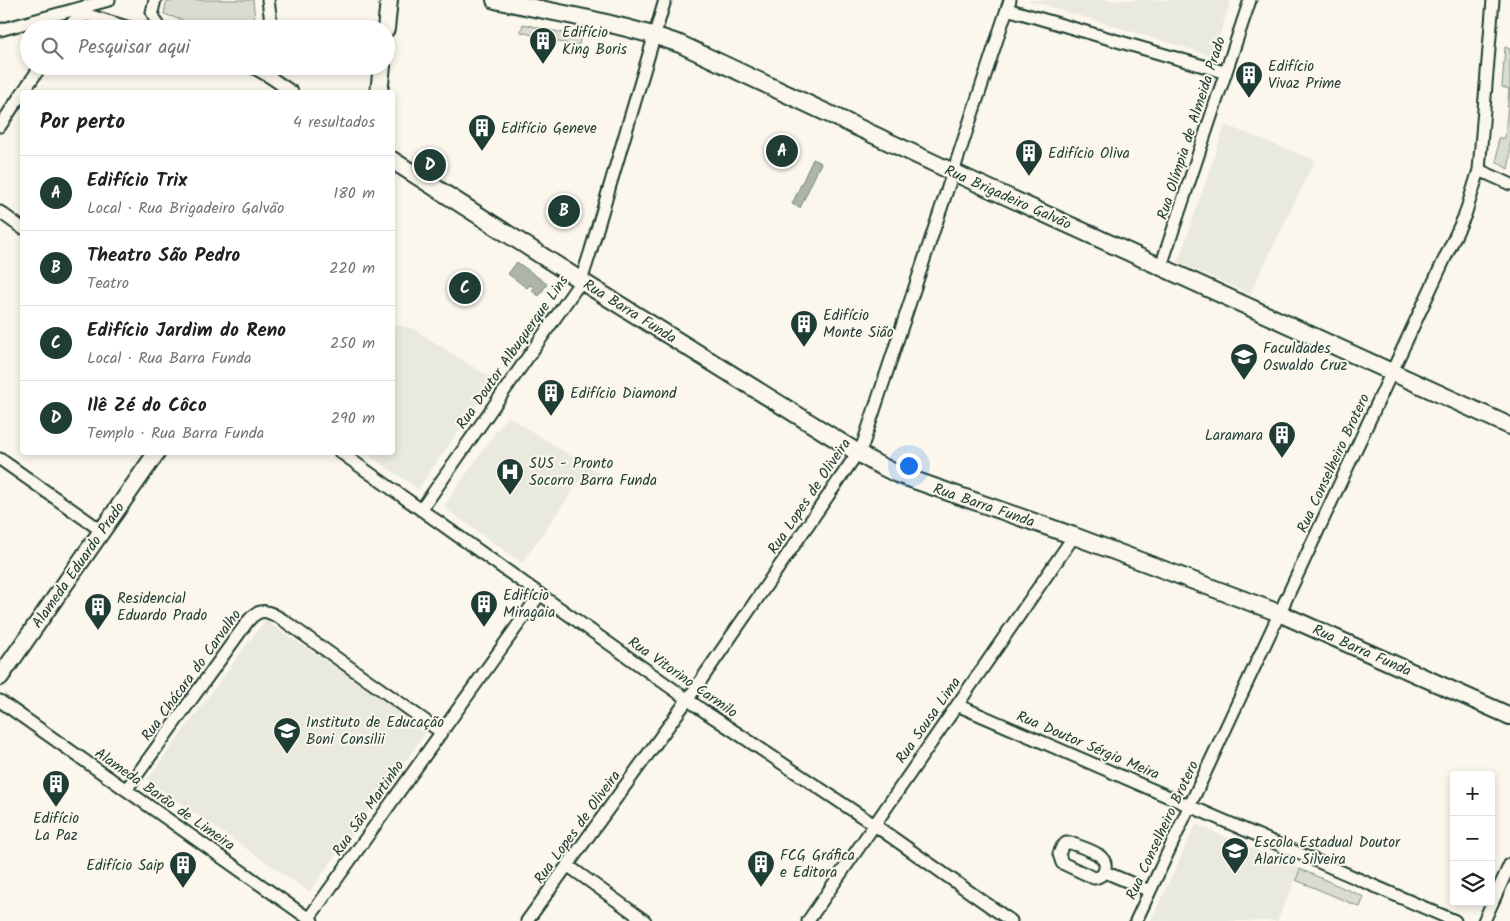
<!DOCTYPE html>
<html lang="pt">
<meta charset="utf-8">
<style>
:root{--surface:#fff;--page:#f2f2f2;--text:#202124;--muted:#757577;--line:#e0e0e0;--accent:#1f3d34}
body{margin:0;font-family:Kalam,sans-serif;background:var(--page);color:var(--text)}
.controls{position:absolute;right:15px;bottom:15px;display:grid;overflow:hidden;border-radius:5px;box-shadow:0 2px 8px #0003}
.controls button{width:45px;height:45px;display:grid;place-items:center;padding:0;border:0;border-bottom:1px solid var(--line);background:var(--surface);color:var(--text);font:25px sans-serif}
.you{position:absolute;left:908px;top:465px;width:18px;height:18px;margin:-12px;border:4px solid #fff;border-radius:50%;background:#1a73e8;box-shadow:0 0 0 8px #1a73e833}
.badge{display:grid;place-items:center;width:32px;height:32px;border-radius:50%;background:var(--accent);color:#fff;font-size:16px;font-weight:700}
.pin{position:absolute;translate:-50% -50%;border:2px solid #fff;box-shadow:0 1px 5px #0006}
.list{margin:0;padding:0;list-style:none}
h2{display:flex;justify-content:space-between;align-items:center;height:65px;margin:0;padding:0 20px;font-size:21px}
h2 small{font-size:16px;font-weight:400;color:var(--muted)}
.list li{display:grid;grid-template-columns:32px 1fr auto;gap:15px;align-items:center;box-sizing:border-box;height:75px;padding:0 20px;border-top:1px solid var(--line)}
.list b{display:block;font-size:19px;white-space:nowrap}
.list p{margin:0;font-size:16px;white-space:nowrap;color:var(--muted)}
.list em{font-size:16px;font-style:normal;color:var(--muted)}
.icon{flex:none;width:28px;height:28px;fill:none;stroke:currentColor;stroke-width:2;stroke-linecap:round;stroke-linejoin:round}
.map{position:relative;flex:none;width:1510px;height:921px;overflow:hidden}
.search{position:absolute;background:var(--surface);box-shadow:0 2px 8px #0003;left:20px;top:20px;width:375px;height:55px;display:flex;align-items:center;gap:12px;box-sizing:border-box;padding:0 18px;border-radius:28px;color:var(--muted);font-size:19px}
.panel{position:absolute;background:var(--surface);box-shadow:0 2px 8px #0003;left:20px;top:90px;width:375px;height:365px;border-radius:5px}
.map>svg:first-child{display:block}
</style>
<div class="map">
<svg width="1510" height="921" viewBox="0 0 1510 921">
<rect width="100%" height="100%" fill="#fbf7ec"/>
<filter id="ink" filterUnits="userSpaceOnUse"><feTurbulence type="fractalNoise" baseFrequency=".02" numOctaves="2"/><feDisplacementMap in="SourceGraphic" scale="10" xChannelSelector="R" yChannelSelector="G"/><feConvolveMatrix kernelMatrix="1 2 1 2 8 2 1 2 1" color-interpolation-filters="sRGB"/></filter>
<g filter="url(#ink)">
<path fill="#eae9de" d="M 1027,0 L 1231,0 L 1213,56 Z
M 1225,125 L 1315,160 L 1250,294 L 1178,262 Z
M 397,325 L 412,328 L 494,380 L 418,489 L 366,453 L 392,452 L 392,332 Z
M 507,416 L 604,476 L 596,488 L 581,479 L 522,563 L 446,509 L 446,503 Z
M 265,620 L 428,730 L 309,892 L 147,780 Z
M 1196,824 L 1300,869 L 1277,921 L 1151,921 Z"/>
<path fill="#dbdcd1" stroke="#7d8c82" d="M 176,0 L 253,0 L 256,29 L 209,29 L 164,14 L 166,3 Z
M 523,24 L 581,37 L 578,47 L 521,32 Z
M 1505,47 L 1510,49 L 1510,159 L 1508,169 L 1497,162 L 1498,138 L 1505,138 L 1509,89 L 1502,87 Z
M 1300,869 L 1364,897 L 1360,907 L 1296,880 Z"/>
<path fill="#adb4aa" stroke="#74847b" d="M 813,159 L 821,163 L 800,208 L 792,204 Z
M 517,262 L 547,284 L 539,296 L 532,291 L 534,288 L 530,285 L 527,288 L 508,274 Z"/>
<g fill="none" stroke-linecap="round" stroke-linejoin="round">
<defs>
<path id="street" d="M 155,0 L 152,12 L 159,29
M 268,0 L 272,29
M 1007,9 L 1224,72
M 67,29 C 73,21 77,17 88,15 L 133,29
M 0,30 L 109,0
M 251,66 L 270,77 L 292,92
M 23,92 L 41,66
M 0,126 L 22,93
M 1479,170 L 1510,184
M 0,212 L 22,228
M 1161,266 L 1250,0
M 340,452 L 701,709 L 873,824 L 1011,921
M 0,459 L 102,531
M 421,510 L 581,281 L 590,253 L 665,0
M 0,701 L 312,921
M 957,705 L 1455,921
M 126,790 L 248,621 C 261,606 268,611 283,620 L 441,732
M 1066,843 L 1071,843 C 1082,848 1108,853 1105,868 C 1104,875 1100,877 1094,878 L 1062,863 L 1059,854 L 1062,847 Z
M 567,865 L 645,921
M 1105,872 L 1150,891
M 309,918 L 540,594
M 527,921 L 688,699 L 852,461 L 863,444 L 1010,0
M 808,921 L 1074,536
M 1136,921 L 1465,215 L 1479,170 L 1493,0
M 1484,921 L 1510,864"/>
<path id="secondary" d="M 495,0 C 557,13 620,23 680,44 L 953,172 L 1510,426
M 386,29 L 389,0
M 379,92 L 382,66
M 392,160 L 594,289 L 873,462 L 897,474 L 1074,536 L 1279,613 L 1510,716
M 0,677 L 157,452"/>
</defs>
<use href="#street" stroke="#1f3d34" stroke-width="15"/>
<use href="#secondary" stroke="#1f3d34" stroke-width="20"/>
<use href="#street" stroke="#fbf7ec" stroke-width="11"/>
<use href="#secondary" stroke="#fbf7ec" stroke-width="16"/>
</g>
</g>
<defs>
<symbol id="building-pin" viewBox="-11 -11 22 30"><path d="M0 17L-7.5 6A9.5 9.5 0 1 1 7.5 6Z" fill="#1f3d34" stroke="#fbf7ec"/><path d="M-4-6H4V6H1V3H-1V6H-4ZM-2.5-4.3h1.7v1.8h-1.7ZM.8-4.3h1.7v1.8H.8ZM-2.5-1h1.7V.8h-1.7ZM.8-1h1.7V.8H.8Z" fill="#fff"/></symbol>
<symbol id="university-pin" viewBox="-11 -11 22 30"><path d="M0 17L-7.5 6A9.5 9.5 0 1 1 7.5 6Z" fill="#1f3d34" stroke="#fbf7ec"/><path d="M0-5L7-2L0 1L-7-2ZM-4 1L0 2.5L4 1V4Q0 6-4 4Z" fill="#fff"/></symbol>
<symbol id="hospital-pin" viewBox="-11 -11 22 30"><path d="M0 17L-7.5 6A9.5 9.5 0 1 1 7.5 6Z" fill="#1f3d34" stroke="#fbf7ec"/><path d="M-5-5h3v3.5h4V-5h3V5h-3V1.5h-4V5h-3Z" fill="#fff"/></symbol>
<symbol id="school-pin" viewBox="-11 -11 22 30"><path d="M0 17L-7.5 6A9.5 9.5 0 1 1 7.5 6Z" fill="#1f3d34" stroke="#fbf7ec"/><path d="M0-5L7-2L0 1L-7-2ZM-4 1L0 2.5L4 1V4Q0 6-4 4Z" fill="#fff"/></symbol>
</defs>
<g fill-rule="evenodd">
<use href="#building-pin" x="527" y="25" width="32" height="43"/>
<use href="#building-pin" x="1233" y="59" width="32" height="43"/>
<use href="#building-pin" x="466" y="112" width="32" height="43"/>
<use href="#building-pin" x="1013" y="137" width="32" height="43"/>
<use href="#building-pin" x="788" y="308" width="32" height="43"/>
<use href="#university-pin" x="1228" y="341" width="32" height="43"/>
<use href="#building-pin" x="535" y="377" width="32" height="43"/>
<use href="#building-pin" x="1266" y="419" width="32" height="43"/>
<use href="#hospital-pin" x="494" y="456" width="32" height="43"/>
<use href="#building-pin" x="468" y="588" width="32" height="43"/>
<use href="#building-pin" x="82" y="591" width="32" height="43"/>
<use href="#school-pin" x="271" y="715" width="32" height="43"/>
<use href="#building-pin" x="40" y="768" width="32" height="43"/>
<use href="#school-pin" x="1219" y="835" width="32" height="43"/>
<use href="#building-pin" x="745" y="848" width="32" height="43"/>
<use href="#building-pin" x="167" y="849" width="32" height="43"/>
</g>
<g text-anchor="middle" stroke-width="4" stroke-linejoin="round" paint-order="stroke">
<g font-size="15" fill="#1f3d34" stroke="#fbf7ec" text-anchor="start">
<text x="562" y="37">Edifício<tspan x="562" dy="17">King Boris</tspan></text>
<text x="1268" y="71">Edifício<tspan x="1268" dy="17">Vivaz Prime</tspan></text>
<text x="501" y="133">Edifício Geneve</text>
<text x="1048" y="158">Edifício Oliva</text>
<text x="823" y="320">Edifício<tspan x="823" dy="17">Monte Sião</tspan></text>
<text x="1263" y="353">Faculdades<tspan x="1263" dy="17">Oswaldo Cruz</tspan></text>
<text x="570" y="398">Edifício Diamond</text>
<text x="1263" y="440" text-anchor="end">Laramara</text>
<text x="529" y="468">SUS - Pronto<tspan x="529" dy="17">Socorro Barra Funda</tspan></text>
<text x="503" y="600">Edifício<tspan x="503" dy="17">Miragaia</tspan></text>
<text x="117" y="603">Residencial<tspan x="117" dy="17">Eduardo Prado</tspan></text>
<text x="306" y="727">Instituto de Educação<tspan x="306" dy="17">Boni Consilii</tspan></text>
<text x="56" y="823" text-anchor="middle">Edifício<tspan x="56" dy="17">La Paz</tspan></text>
<text x="1254" y="847">Escola Estadual Doutor<tspan x="1254" dy="17">Alarico Silveira</tspan></text>
<text x="780" y="860">FCG Gráfica<tspan x="780" dy="17">e Editora</tspan></text>
<text x="164" y="870" text-anchor="end">Edifício Saip</text>
</g>
<g font-size="15" fill="#1f3d34" stroke="#fbf7ec">
<text transform="translate(1191 128) rotate(-72)" y="5">Rua Olímpia de Almeida Prado</text>
<text transform="translate(1008 197) rotate(24)" y="5">Rua Brigadeiro Galvão</text>
<text transform="translate(630 311) rotate(32)" y="5">Rua Barra Funda</text>
<text transform="translate(512 352) rotate(-55)" y="5">Rua Doutor Albuquerque Lins</text>
<text transform="translate(1333 463) rotate(-65)" y="5">Rua Conselheiro Brotero</text>
<text transform="translate(809 496) rotate(-56)" y="5">Rua Lopes de Oliveira</text>
<text transform="translate(984 505) rotate(19)" y="5">Rua Barra Funda</text>
<text transform="translate(78 565) rotate(-55)" y="5">Alameda Eduardo Prado</text>
<text transform="translate(1362 650) rotate(24)" y="5">Rua Barra Funda</text>
<text transform="translate(191 675) rotate(-54)" y="5">Rua Chácara do Carvalho</text>
<text transform="translate(683 677) rotate(35)" y="5">Rua Vitorino Carmilo</text>
<text transform="translate(928 720) rotate(-55)" y="5">Rua Sousa Lima</text>
<text transform="translate(1088 745) rotate(23)" y="5">Rua Doutor Sérgio Meira</text>
<text transform="translate(165 799) rotate(35)" y="5">Alameda Barão de Limeira</text>
<text transform="translate(368 808) rotate(-55)" y="5">Rua São Martinho</text>
<text transform="translate(577 827) rotate(-54)" y="5">Rua Lopes de Oliveira</text>
<text transform="translate(1162 830) rotate(-65)" y="5">Rua Conselheiro Brotero</text>
</g>
</g>
</svg>
<div class="controls">
<button>+</button>
<button>−</button>
<button><svg class="icon" aria-label="layers" viewBox="0 0 24 24"><path d="M12 4l9 5-9 5-9-5zM3 14l9 5 9-5"/></svg></button>
</div>
<div class="you"></div>
<div class="pin badge" style="left:782px;top:151px">A</div>
<div class="pin badge" style="left:564px;top:211px">B</div>
<div class="pin badge" style="left:465px;top:288px">C</div>
<div class="pin badge" style="left:430px;top:165px">D</div>
<div class="search"><svg class="icon" aria-label="search" viewBox="0 0 24 24"><circle cx="10" cy="10" r="6"/><path d="M15 15l6 6"/></svg>Pesquisar aqui</div>
<section class="panel">
<h2>Por perto<small>4 resultados</small></h2>
<ul class="list">
<li><span class="badge">A</span><div><b>Edifício Trix</b><p>Local · Rua Brigadeiro Galvão</p></div><em>180 m</em></li>
<li><span class="badge">B</span><div><b>Theatro São Pedro</b><p>Teatro</p></div><em>220 m</em></li>
<li><span class="badge">C</span><div><b>Edifício Jardim do Reno</b><p>Local · Rua Barra Funda</p></div><em>250 m</em></li>
<li><span class="badge">D</span><div><b>Ilê Zé do Côco</b><p>Templo · Rua Barra Funda</p></div><em>290 m</em></li>
</ul>
</section>
</div>
